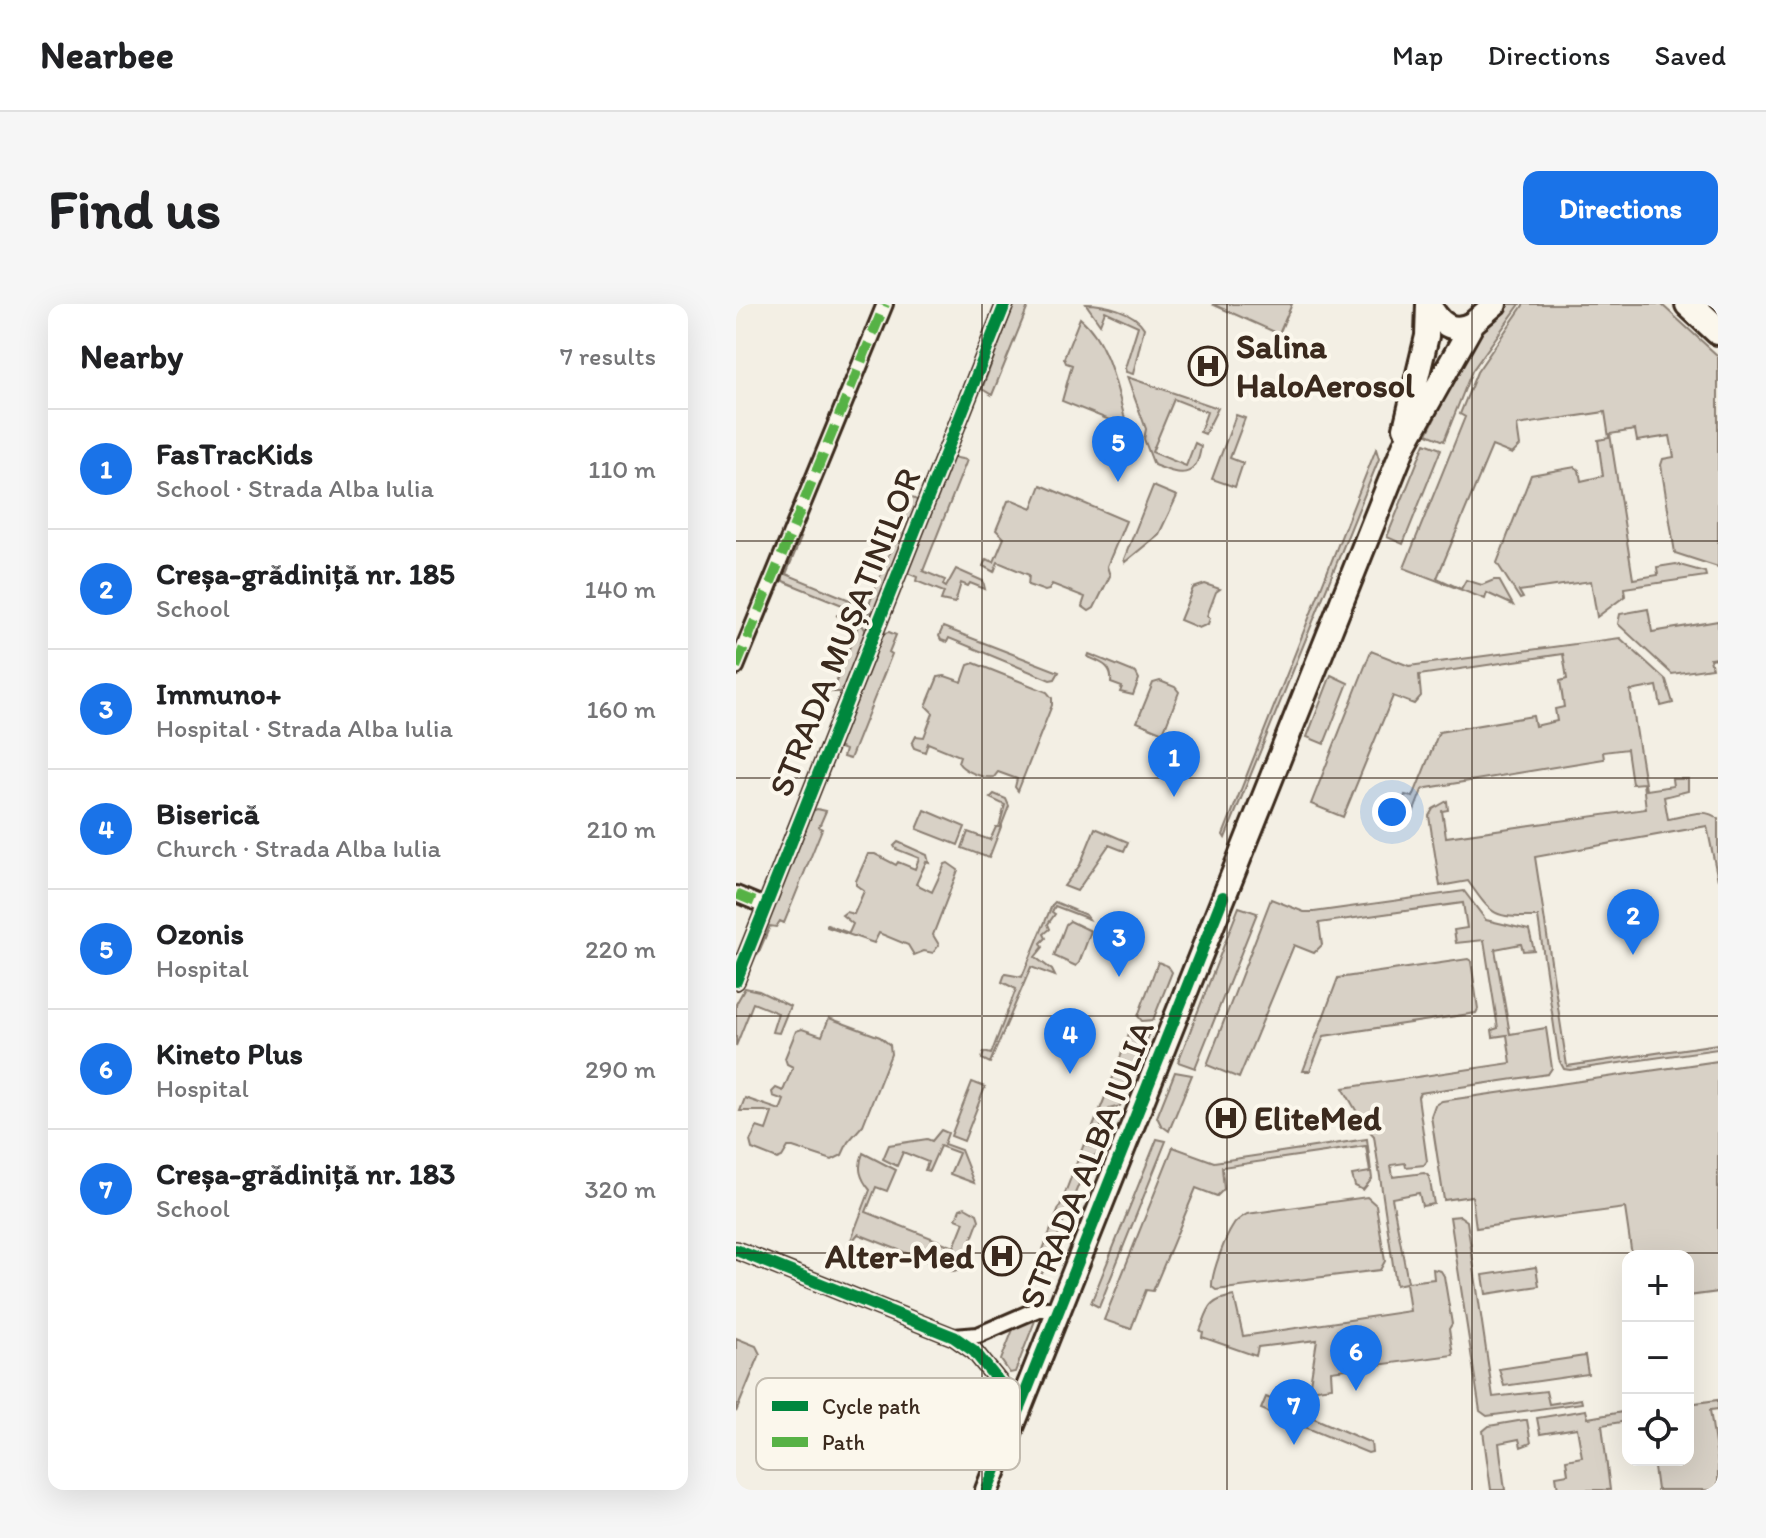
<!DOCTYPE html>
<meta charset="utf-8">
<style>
:root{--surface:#fff;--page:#f6f6f6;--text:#202124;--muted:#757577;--line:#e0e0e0;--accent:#1a73e8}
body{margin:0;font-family:Itim,sans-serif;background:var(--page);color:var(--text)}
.controls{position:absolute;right:24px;bottom:24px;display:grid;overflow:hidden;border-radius:16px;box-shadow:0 8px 32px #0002}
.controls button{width:72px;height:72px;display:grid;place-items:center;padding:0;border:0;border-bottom:2px solid var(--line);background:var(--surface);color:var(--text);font:40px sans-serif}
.you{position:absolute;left:656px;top:508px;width:28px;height:28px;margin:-20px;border:6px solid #fff;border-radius:50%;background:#1a73e8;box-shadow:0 0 0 12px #1a73e833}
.badge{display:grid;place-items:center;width:52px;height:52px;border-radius:50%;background:var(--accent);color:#fff;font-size:26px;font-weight:700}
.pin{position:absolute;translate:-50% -66px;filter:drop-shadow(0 2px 4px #0008)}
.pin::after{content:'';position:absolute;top:42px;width:28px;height:24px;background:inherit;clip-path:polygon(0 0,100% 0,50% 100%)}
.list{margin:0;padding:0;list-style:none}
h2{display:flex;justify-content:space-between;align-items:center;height:104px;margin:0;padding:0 32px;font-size:34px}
h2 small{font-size:26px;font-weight:400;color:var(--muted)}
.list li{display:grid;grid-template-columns:52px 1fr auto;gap:24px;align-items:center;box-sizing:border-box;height:120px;padding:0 32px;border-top:2px solid var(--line)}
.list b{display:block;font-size:30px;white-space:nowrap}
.list p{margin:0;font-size:26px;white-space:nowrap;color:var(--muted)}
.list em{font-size:26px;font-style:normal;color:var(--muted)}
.icon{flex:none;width:44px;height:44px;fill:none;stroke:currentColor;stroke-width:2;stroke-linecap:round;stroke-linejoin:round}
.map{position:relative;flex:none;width:982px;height:1186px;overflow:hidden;border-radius:16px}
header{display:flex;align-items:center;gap:48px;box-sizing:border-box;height:112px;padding:0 40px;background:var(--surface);border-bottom:2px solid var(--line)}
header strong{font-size:38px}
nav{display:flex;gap:44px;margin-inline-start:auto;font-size:28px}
.intro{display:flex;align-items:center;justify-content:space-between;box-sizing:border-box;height:192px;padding:0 48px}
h1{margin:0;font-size:56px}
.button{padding:20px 36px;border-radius:16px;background:var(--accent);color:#fff;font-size:28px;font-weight:700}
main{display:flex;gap:48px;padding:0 48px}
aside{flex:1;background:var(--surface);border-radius:16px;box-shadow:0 8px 32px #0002}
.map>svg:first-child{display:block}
</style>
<header>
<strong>Nearbee</strong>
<nav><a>Map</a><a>Directions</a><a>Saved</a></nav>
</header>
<div class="intro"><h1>Find us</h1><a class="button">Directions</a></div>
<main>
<aside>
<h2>Nearby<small>7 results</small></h2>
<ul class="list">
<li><span class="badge">1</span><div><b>FasTracKids</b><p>School · Strada Alba Iulia</p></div><em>110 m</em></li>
<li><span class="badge">2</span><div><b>Creșa-grădiniță nr. 185</b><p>School</p></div><em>140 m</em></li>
<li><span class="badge">3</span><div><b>Immuno+</b><p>Hospital · Strada Alba Iulia</p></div><em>160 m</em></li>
<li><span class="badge">4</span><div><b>Biserică</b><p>Church · Strada Alba Iulia</p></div><em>210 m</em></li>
<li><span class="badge">5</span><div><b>Ozonis</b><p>Hospital</p></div><em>220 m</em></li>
<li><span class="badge">6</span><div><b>Kineto Plus</b><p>Hospital</p></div><em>290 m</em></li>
<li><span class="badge">7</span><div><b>Creșa-grădiniță nr. 183</b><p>School</p></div><em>320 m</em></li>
</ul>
</aside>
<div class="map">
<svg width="982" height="1186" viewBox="0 0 982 1186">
<rect width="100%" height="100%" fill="#f3efe4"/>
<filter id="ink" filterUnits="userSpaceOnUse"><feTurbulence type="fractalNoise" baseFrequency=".0125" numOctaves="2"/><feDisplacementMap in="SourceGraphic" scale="16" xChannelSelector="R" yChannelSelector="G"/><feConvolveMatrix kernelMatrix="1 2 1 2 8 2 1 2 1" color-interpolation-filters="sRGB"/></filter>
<g filter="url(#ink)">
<path fill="#d8d1c6" stroke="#8a7e72" stroke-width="2" d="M 278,0 L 293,0 L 256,91 L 246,85 Z
M 350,0 C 369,0 398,7 408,24 L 397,70 L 390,68 L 389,64 L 402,22 L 369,7 L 364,20 Z
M 476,0 L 556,0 L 543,30 Z
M 769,0 L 784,0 L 736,67 L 708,137 L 691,130 L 739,33 Z
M 788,0 L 925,0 L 982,52 L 982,263 L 939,249 L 925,161 L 927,155 L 938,153 L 934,132 L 901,137 L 899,126 L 874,130 L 897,275 L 922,271 L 921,263 L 940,260 L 969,268 L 970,272 L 888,284 L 889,292 L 861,313 L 855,277 L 783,287 L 787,294 L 784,295 L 761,259 L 795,171 L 839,163 L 843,166 L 845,177 L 867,172 L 862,136 L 873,134 L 869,108 L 781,121 L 784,142 L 776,150 L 756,142 L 701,274 L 725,285 L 730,276 L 746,281 L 758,276 L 763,276 L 777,301 L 751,289 L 749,295 L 668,264 L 729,113 L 724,110 L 741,68 Z
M 344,14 C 374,39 381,87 391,123 L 326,97 L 336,61 L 330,59 L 328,54 Z
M 391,73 L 482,104 L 469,130 L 464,128 L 471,108 L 438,95 L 416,148 L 450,162 L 459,139 L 465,142 C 461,177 443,171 418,161 L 408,135 L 410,125 Z
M 500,111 L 509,114 L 494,154 L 507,159 L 499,183 L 476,175 Z
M 689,139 L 705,145 L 667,240 L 651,233 Z
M 640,145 L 643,155 L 489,534 L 487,531 Z
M 216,153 L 231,156 L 187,267 L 209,276 L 207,281 L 210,283 L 220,265 L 247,277 L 249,285 L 234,279 L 232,282 L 225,279 L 219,299 L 205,296 L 208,288 L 180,277 L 181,273 L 169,268 Z
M 305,181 L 390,217 L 371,262 L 374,272 L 358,304 L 353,307 L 346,302 L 349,293 L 316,280 L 313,286 L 309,287 L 292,281 L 293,271 L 262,258 L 258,268 L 247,262 L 250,255 L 258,258 L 268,234 L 260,226 L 272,197 L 277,196 L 296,204 Z
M 417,182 L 441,192 L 423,230 L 389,258 L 388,255 Z
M 175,193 L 184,198 L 140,308 L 128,309 L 126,301 L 132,303 Z
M 62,234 L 65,234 L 50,270 L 116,297 L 111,303 L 47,277 L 46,264 L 58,236 Z
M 469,280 L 484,285 L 480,288 L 471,312 L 474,314 L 472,320 L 463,324 L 444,316 L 457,284 Z
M 912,305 L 916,328 L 982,317 L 982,354 L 974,355 L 976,364 L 936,370 L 882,320 L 884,310 Z
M 100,311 L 127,322 L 131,329 L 106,388 L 96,388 L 122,322 Z
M 207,323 L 323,368 L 319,375 L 314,376 L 213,334 L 211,338 L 205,336 L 203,332 Z
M 153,328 L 160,331 L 153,348 L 156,350 L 114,455 L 107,453 L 109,446 L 99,442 L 145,330 Z
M 884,334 L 930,376 L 937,399 L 925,402 L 921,382 L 894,387 L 910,486 L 937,482 L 936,475 L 952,475 L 952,487 L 928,493 L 932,515 C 948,513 969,502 982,515 L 982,576 L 971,522 L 799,553 L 831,762 L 982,740 L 982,745 L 834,766 L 828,765 L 823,756 L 802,613 C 757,613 758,614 732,577 L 704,582 L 693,512 L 697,505 L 711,497 L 712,506 L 706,507 L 710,533 L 910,505 L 907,479 L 896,480 L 891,445 L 867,448 L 868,455 L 691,484 L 686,486 L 676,512 L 663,506 L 669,491 L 677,493 L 703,428 L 797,412 L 799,422 L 821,417 L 819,405 L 828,403 L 824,377 L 831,375 L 827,350 L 683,371 L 685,392 L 678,400 L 657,392 L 607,513 L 575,500 L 635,347 L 673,362 Z
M 353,350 L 400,369 L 403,375 L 397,391 L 384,388 L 386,383 L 375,379 C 377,362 366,359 352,353 Z
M 238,359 L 311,388 L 316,394 L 316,401 L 282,487 L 279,483 L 281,475 L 262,468 L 258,473 C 248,475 227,467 222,458 L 224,452 L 192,439 L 189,448 L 178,444 L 176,440 L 180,432 L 188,433 L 197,409 L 190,402 L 202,373 L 209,372 L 226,378 L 232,361 Z
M 595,371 L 612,379 L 588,440 L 571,433 Z
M 424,377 L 439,383 L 443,388 L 427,429 L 401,418 L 417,379 Z
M 258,490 L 270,495 L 273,502 L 253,554 L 226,544 L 232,528 L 254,536 L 260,523 L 263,523 L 269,501 L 254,494 Z
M 81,505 L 90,507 L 83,523 L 86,525 L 48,619 L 44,617 L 40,623 L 34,622 L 22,650 L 20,648 L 76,507 Z
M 189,506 L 229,523 L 222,541 L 181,525 Z
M 359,524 L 392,538 L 388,547 L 373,541 L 341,587 L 328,582 L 344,561 Z
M 162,538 L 191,551 L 193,559 L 190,558 L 180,580 L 196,588 L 209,560 L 212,559 L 222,566 L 197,631 L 203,641 L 197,649 L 188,647 L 178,651 L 172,641 L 143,629 L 138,639 L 91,623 L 91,621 L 113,629 L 117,620 L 106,611 L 110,608 L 118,610 L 128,587 L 120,581 L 120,577 L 132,550 L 139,550 L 160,561 L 162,558 L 179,565 L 183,554 L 160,545 L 158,542 Z
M 728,587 L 750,616 L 793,626 L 798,646 L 787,647 L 785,640 L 759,645 L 774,730 L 810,724 L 816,764 L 812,770 L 684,789 L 682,793 L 691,857 L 688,861 L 670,863 L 669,859 L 655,861 L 657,873 L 688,869 L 693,872 L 698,900 L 686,902 L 683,889 L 656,894 L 672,978 L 698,975 L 697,965 L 705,967 L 708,972 L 716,1020 L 713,1025 L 717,1051 L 595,1067 L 596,1083 L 573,1086 L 581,1036 L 522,1043 L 520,1052 L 466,1033 L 467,1028 L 464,1027 C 473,1004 472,996 498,992 L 507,1032 L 674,1007 L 670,979 L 660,981 L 638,832 L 629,822 L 607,784 L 775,759 L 771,731 L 757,733 L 756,726 L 762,724 L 748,636 L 720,639 L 718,626 L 731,624 L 727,599 L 583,619 L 586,641 L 578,649 L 558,641 L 503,774 L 471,761 L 535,595 L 568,608 L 578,608 Z
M 319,598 L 350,611 L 353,615 L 319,602 L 316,608 L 319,610 L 312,620 L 314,625 L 308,630 L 310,634 L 305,639 L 307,643 L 299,653 L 316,666 L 319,672 L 295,663 L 254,759 L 246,755 L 248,748 L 255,750 L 280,685 L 266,678 L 269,670 L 286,673 L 316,601 Z
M 503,603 L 521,609 L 459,764 L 442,758 Z
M 334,617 L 355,627 L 343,659 L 340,662 L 318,652 L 330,620 Z
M 732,655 L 735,657 L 742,705 L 740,709 L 588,732 L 574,767 L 567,767 L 602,674 Z
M 422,658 L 432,662 L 436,668 L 417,716 L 406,717 L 402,712 Z
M 9,684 L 23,687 L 54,702 L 43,729 L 36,728 L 42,709 L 17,699 L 0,742 L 0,700 Z
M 93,714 L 144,733 L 154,741 L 155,750 L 127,821 L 112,838 L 106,851 L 96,856 L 57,843 L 52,843 L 46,853 L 41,855 L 16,845 L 14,837 L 21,823 L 30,826 L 36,809 L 29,807 L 4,807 L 9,794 L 44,806 L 48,796 L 37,792 L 36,788 L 40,784 L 47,787 L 57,763 L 51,760 L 49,754 L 60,727 L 66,725 L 86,732 Z
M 396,721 L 410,725 L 412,731 L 402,757 L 396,762 L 383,757 Z
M 982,757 L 982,988 L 952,992 L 952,952 L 896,952 L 889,904 L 740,924 L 736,892 L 708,896 L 695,812 L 699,801 L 706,797 Z
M 380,766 L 393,774 L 394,781 L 384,802 L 373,805 L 360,833 L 371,834 L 368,842 L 352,835 Z
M 439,768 L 456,771 L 433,827 L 425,821 L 421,813 Z
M 236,778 L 249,783 L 228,837 L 215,832 Z
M 205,826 L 212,829 L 208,840 L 225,846 L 238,879 L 214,870 L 223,849 L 204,842 L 193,867 L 189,866 L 192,858 L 167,848 L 161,862 L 147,855 L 153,841 L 191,835 L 196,837 Z
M 421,835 L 430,837 L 363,1003 L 355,999 Z
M 631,835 L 636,875 L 627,886 L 619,882 L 616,871 L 634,868 L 630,842 L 486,863 L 488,885 L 481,892 L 460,884 L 417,987 L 410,986 L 395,1025 L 368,1016 L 437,843 L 478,858 Z
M 348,840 L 366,847 L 366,850 L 354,853 L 303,977 L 296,974 Z
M 127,849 L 160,866 L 151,887 L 140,883 L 130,908 L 218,943 L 228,918 L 220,915 L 224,905 L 229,903 L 241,910 L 243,916 L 224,966 L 216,967 L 122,930 L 113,941 L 134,886 C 124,874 121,864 127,849 Z
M 631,893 L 640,901 L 649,957 L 644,966 L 480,986 L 476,983 C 475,970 489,934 497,922 C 500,916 506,913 511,910 Z
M 724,912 L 731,917 L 757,1093 L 810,1087 L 813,1100 L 845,1095 L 846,1099 L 751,1112 L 744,1107 L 714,913 Z
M 800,963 L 803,982 L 750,990 L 747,971 Z
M 297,1014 L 300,1014 L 279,1068 L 274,1069 L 265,1056 L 278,1023 Z
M 0,1034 L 20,1042 L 24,1050 L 0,1108 Z
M 849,1052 L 852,1070 L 768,1082 L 763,1065 Z
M 530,1093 L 635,1139 L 636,1148 L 632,1149 L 525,1105 Z
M 982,1096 L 982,1105 L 974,1106 L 982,1160 L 982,1186 L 921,1186 L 917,1156 L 952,1156 L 952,1100 Z
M 850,1106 L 852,1114 L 892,1107 L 892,1117 L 866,1121 L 874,1186 L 822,1186 L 820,1172 L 832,1170 L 830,1156 L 846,1153 L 841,1124 L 804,1130 L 801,1114 Z
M 788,1116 L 791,1116 L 795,1139 L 785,1143 L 783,1135 L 763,1139 L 769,1186 L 755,1186 L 747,1127 L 753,1122 Z"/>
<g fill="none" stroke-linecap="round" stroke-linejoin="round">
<defs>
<path id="street" d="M 0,363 L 149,0
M 0,590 L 29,602
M 0,677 L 269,0
M 0,946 L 218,1033 L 238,1047 L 284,1104
M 218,1033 L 242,1031 L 302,1005 L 323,1005"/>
<path id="primary" d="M 693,0 C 703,19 716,31 737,19
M 669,124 L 691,32 L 692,0
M 251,1186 L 668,142 L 737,19 L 759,0"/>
<path id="highway" d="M 953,0 L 982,27"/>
</defs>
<use href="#street" stroke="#3b2a1e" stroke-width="20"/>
<use href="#primary" stroke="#3b2a1e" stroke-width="28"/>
<use href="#highway" stroke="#3b2a1e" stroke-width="32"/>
<use href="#street" stroke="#fbf7ec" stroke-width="14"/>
<use href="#primary" stroke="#fbf7ec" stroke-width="22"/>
<use href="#highway" stroke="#fbf7ec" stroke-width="26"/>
<path stroke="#57b245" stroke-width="10" stroke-dasharray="20 10" stroke-linecap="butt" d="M 0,363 L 149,0
M 0,590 L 29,602"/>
<defs>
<path id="cycleway" d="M 0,677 L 269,0
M 0,946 L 218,1033 L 238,1047 L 284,1104
M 251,1186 L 487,593"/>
</defs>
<use href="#cycleway" stroke="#fbf7ec" stroke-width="17"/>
<use href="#cycleway" stroke="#00873e" stroke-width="12"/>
</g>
</g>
<path fill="none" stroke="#3b2a1e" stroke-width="2" stroke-opacity="0.55" d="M 246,0 L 246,1186M 491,0 L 491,1186M 736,0 L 736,1186M 0,237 L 982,237M 0,474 L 982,474M 0,712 L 982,712M 0,949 L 982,949"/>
<defs>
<symbol id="hospital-ring" viewBox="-11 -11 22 22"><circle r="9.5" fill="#fbf7ec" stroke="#3b2a1e" stroke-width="1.5"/><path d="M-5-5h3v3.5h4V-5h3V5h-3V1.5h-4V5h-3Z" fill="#3b2a1e"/></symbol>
</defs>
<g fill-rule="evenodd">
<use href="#hospital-ring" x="450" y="40" width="44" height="44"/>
<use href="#hospital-ring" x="468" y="792" width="44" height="44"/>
<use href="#hospital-ring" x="244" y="930" width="44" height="44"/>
</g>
<g text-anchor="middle" stroke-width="8" stroke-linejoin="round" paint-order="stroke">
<g font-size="34" font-weight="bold" fill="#3b2a1e" stroke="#fbf7ec" text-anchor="start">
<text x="500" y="54">Salina<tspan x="500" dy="39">HaloAerosol</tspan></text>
<text x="518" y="826">EliteMed</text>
<text x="238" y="964" text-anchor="end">Alter-Med</text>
</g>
<g font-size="34" fill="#3b2a1e" stroke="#fbf7ec">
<text transform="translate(108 328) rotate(-68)" y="12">STRADA MUȘATINILOR</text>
<text transform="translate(350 860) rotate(-68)" y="12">STRADA ALBA IULIA</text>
</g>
</g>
<rect x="20" y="1074" width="264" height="92" rx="12" fill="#fbf7ec" stroke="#c1baae" stroke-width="2"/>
<rect x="36" y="1097" width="36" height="10" fill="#00873e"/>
<rect x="36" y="1133" width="36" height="10" fill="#57b245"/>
<g font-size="22" fill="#3b2a1e">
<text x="86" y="1110">Cycle path</text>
<text x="86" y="1146">Path</text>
</g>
</svg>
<div class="controls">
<button>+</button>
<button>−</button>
<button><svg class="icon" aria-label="locate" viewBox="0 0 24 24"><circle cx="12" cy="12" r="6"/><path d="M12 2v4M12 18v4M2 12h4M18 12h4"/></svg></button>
</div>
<div class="you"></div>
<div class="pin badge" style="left:438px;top:493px">1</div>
<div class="pin badge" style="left:897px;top:651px">2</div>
<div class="pin badge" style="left:383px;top:673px">3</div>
<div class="pin badge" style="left:334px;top:770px">4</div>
<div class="pin badge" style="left:382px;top:178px">5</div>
<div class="pin badge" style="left:620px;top:1087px">6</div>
<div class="pin badge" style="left:558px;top:1141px">7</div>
</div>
</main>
